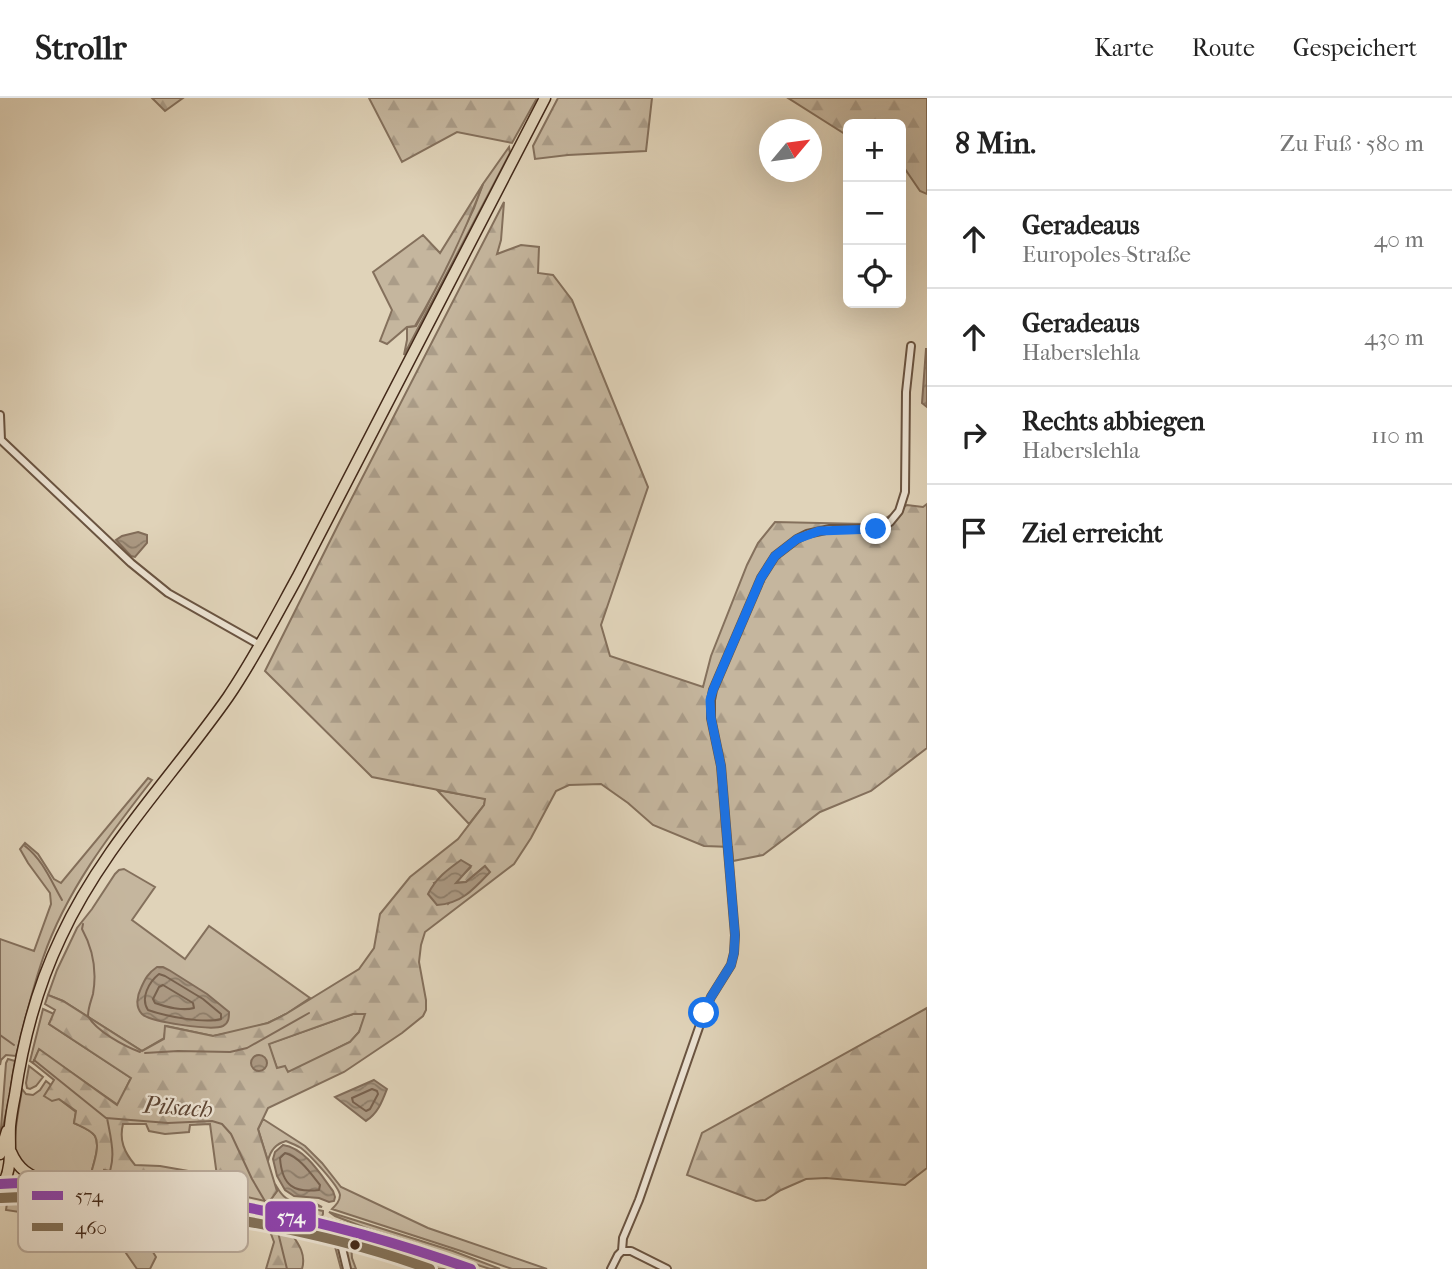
<!DOCTYPE html>
<html lang="de">
<meta charset="utf-8">
<style>
:root{--surface:#fff;--page:#f6f6f6;--text:#222;--muted:#767676;--line:#e0e0e0}
body{margin:0;font-family:"IM FELL French Canon",serif;background:var(--page);color:var(--text)}
.controls{position:absolute;right:21px;top:21px;display:grid;overflow:hidden;border-radius:10px;box-shadow:0 7px 28px #0002}
.controls button{width:63px;height:63px;display:grid;place-items:center;padding:0;border:0;border-bottom:2px solid var(--line);background:var(--surface);color:var(--text);font:35px sans-serif}
.compass{position:absolute;left:759px;top:21px;width:63px;height:63px;border-radius:50%;background:var(--surface);box-shadow:0 7px 28px #0002;rotate:61deg}
.stop{position:absolute;width:21px;height:21px;margin:-16px;border:5px solid #1a73e8;border-radius:50%;background:#fff}
.stop.end{background:#1a73e8;border-color:#fff;box-shadow:0 2px 7px #0008}
.list{margin:0;padding:0;list-style:none}
h2{display:flex;justify-content:space-between;align-items:center;height:91px;margin:0;padding:0 28px;font-size:30px}
h2 small{font-size:23px;font-weight:400;color:var(--muted)}
.list li{display:grid;grid-template-columns:46px 1fr auto;gap:21px;align-items:center;box-sizing:border-box;height:98px;padding:0 28px;border-top:2px solid var(--line)}
.list b{display:block;font-size:26px;white-space:nowrap}
.list p{margin:0;font-size:23px;white-space:nowrap;color:var(--muted)}
.list em{font-size:23px;font-style:normal;color:var(--muted)}
.icon{flex:none;width:38px;height:38px;fill:none;stroke:currentColor;stroke-width:2;stroke-linecap:round;stroke-linejoin:round}
.map{position:relative;flex:none;width:927px;height:1171px;overflow:hidden}
header{display:flex;align-items:center;gap:42px;box-sizing:border-box;height:98px;padding:0 35px;background:var(--surface);border-bottom:2px solid var(--line)}
header strong{font-size:33px}
nav{display:flex;gap:38px;margin-inline-start:auto;font-size:24px}
main{display:flex}
aside{flex:1;background:var(--surface)}
.map>svg:first-child{display:block}
</style>
<header>
<strong>Strollr</strong>
<nav><a>Karte</a><a>Route</a><a>Gespeichert</a></nav>
</header>
<main>
<div class="map">
<svg width="927" height="1171" viewBox="0 0 927 1171">
<defs>
<pattern id="forest-firs" width="22" height="20" patternUnits="userSpaceOnUse" patternTransform="scale(1.75)"><rect width="22" height="20" fill="#c5b69e"/><path d="M5 1l3.5 6h-7zM16 11l3.5 6h-7z" fill="#aa9c88"/></pattern>
<pattern id="water-waves" width="16" height="10" patternUnits="userSpaceOnUse" patternTransform="scale(1.75)"><rect width="16" height="10" fill="#ab9983"/><path d="M0 5q4-4 8 0t8 0" fill="none" stroke="#8d7d6a"/></pattern>
</defs>
<rect width="100%" height="100%" fill="#e0d3b9"/>
<filter id="stains"><feTurbulence type="fractalNoise" baseFrequency=".00286" numOctaves="4"/><feColorMatrix values="0 0 0 0 .2 0 0 0 0 .09 0 0 0 0 .02 0 0 0 .5 -.17"/></filter>
<radialGradient id="worn" r=".72"><stop offset=".6" stop-color="#630" stop-opacity="0"/><stop offset="1" stop-color="#630" stop-opacity=".3"/></radialGradient>
<path fill="#c5b69e" stroke="#84705c" stroke-width="2" d="M 509,49 L 510,55 L 404,257 L 407,242 L 407,229 L 416,228 L 425,212 L 474,110 L 483,86 Z
M 148,680 L 152,682 C 110,736 66,793 43,860 C 32,892 24,925 16,958 L 6,957 L 1,962 L 0,967 L 0,841 L 34,853 L 51,806 L 50,795 L 28,765 L 20,751 L 25,745 L 38,756 L 54,781 L 61,785 Z
M 437,692 L 486,701 L 484,707 L 469,726 Z
M 124,771 L 155,789 L 132,822 L 185,861 L 209,828 L 310,900 L 286,916 L 268,925 L 244,932 L 213,938 L 166,928 L 164,940 L 142,953 L 63,903 L 48,897 L 57,872 L 77,830 L 92,811 L 115,776 L 119,772 Z
M 43,911 L 54,916 L 49,926 L 131,980 L 118,1007 L 39,952 L 33,965 L 30,963 Z
M 353,916 L 366,916 L 359,934 L 350,944 L 288,975 L 277,970 L 268,946 Z
M 8,961 L 15,963 L 9,1001 L 0,1043 L 6,965 Z
M 29,968 L 43,979 L 36,988 L 30,991 L 27,990 L 26,985 Z
M 46,983 L 51,987 L 45,998 L 59,1001 L 76,1014 L 74,1025 C 80,1028 91,1032 95,1038 C 101,1049 92,1069 90,1080 L 33,1073 C 27,1070 20,1064 17,1058 C 11,1045 20,1006 22,991 L 26,996 L 33,997 L 40,992 Z
M 263,1021 L 305,1048 L 322,1065 L 341,1089 L 428,1130 L 547,1171 L 512,1171 L 461,1153 L 332,1111 C 336,1107 340,1103 340,1097 C 339,1088 309,1056 301,1050 C 296,1047 291,1045 286,1043 C 275,1046 270,1053 268,1063 L 258,1031 Z
M 275,1086 C 278,1091 281,1097 286,1100 C 297,1108 310,1100 322,1109 L 304,1106 L 290,1107 L 269,1104 L 277,1093 Z
M 182,1090 L 291,1112 C 303,1109 312,1110 323,1113 L 323,1116 L 322,1118 L 315,1118 L 243,1103 L 184,1093 Z
M 13,1092 L 145,1098 L 247,1113 L 334,1134 L 337,1140 L 344,1171 L 341,1171 L 333,1141 L 329,1138 C 261,1124 192,1106 122,1101 C 84,1098 46,1099 8,1098 L 11,1093 Z
M 329,1114 L 453,1153 L 500,1171 L 490,1171 L 376,1134 L 335,1118 Z
M 346,1141 L 378,1148 L 389,1148 L 453,1171 L 436,1171 L 351,1146 L 352,1160 L 356,1171 L 350,1171 C 347,1161 343,1150 346,1141 Z"/>
<path fill="url(#forest-firs)" stroke="#84705c" stroke-width="2" fill-rule="evenodd" d="M 152,0 L 183,0 L 165,13 Z
M 369,0 L 537,0 L 512,45 L 457,34 L 402,64 Z
M 558,0 L 652,0 L 646,53 L 568,57 L 535,61 L 533,48 Z
M 788,0 L 927,0 L 927,96 L 920,93 L 905,71 L 901,71 L 901,26 L 848,26 L 848,38 Z
M 483,86 C 465,133 441,184 415,228 L 407,229 L 387,246 L 380,243 L 392,212 L 373,174 L 423,137 L 440,155 Z
M 504,104 L 501,142 L 497,156 L 521,147 L 539,149 L 538,175 L 553,177 L 572,202 L 648,389 L 601,527 L 610,558 L 703,589 L 711,558 L 747,467 L 758,445 L 775,424 L 865,426 L 881,423 L 907,407 L 923,409 L 927,406 L 927,650 L 871,693 L 820,714 L 763,757 L 733,763 L 732,749 L 704,748 L 653,727 L 628,705 L 601,686 L 569,687 L 556,693 L 531,740 L 514,766 L 425,834 L 421,847 L 419,864 L 426,902 L 426,912 L 423,918 L 402,935 L 344,974 L 268,1010 L 258,1031 L 277,1093 L 269,1104 L 221,1093 L 104,1072 L 102,1082 L 90,1080 C 92,1069 101,1049 95,1038 C 91,1032 80,1028 74,1025 L 76,1013 L 59,1001 L 52,1003 L 44,998 L 54,982 L 33,965 L 39,951 L 117,1007 L 131,980 L 49,926 L 55,912 L 45,906 L 48,897 L 63,903 L 142,953 L 164,941 L 165,928 L 213,938 L 268,925 L 286,916 L 359,871 L 374,850 L 380,816 L 410,779 L 458,741 L 484,707 L 485,701 L 372,679 L 265,573 L 340,423 ZM 485,768 L 448,806 L 434,785 L 471,769 L 454,785 L 466,784 ZM 353,916 L 365,916 L 359,934 L 350,944 L 288,974 L 285,968 L 277,970 L 269,946 ZM 123,1026 L 146,1026 L 149,1033 L 165,1036 L 189,1034 L 190,1027 L 210,1026 L 217,1078 L 160,1068 L 135,1067 C 124,1054 119,1042 123,1026 Z
M 927,910 L 927,1070 L 905,1087 L 826,1080 L 806,1081 L 781,1092 L 765,1102 L 756,1103 L 687,1077 L 702,1035 Z
M 23,1095 L 121,1101 L 156,1159 L 150,1171 L 137,1171 L 110,1132 L 79,1123 L 6,1112 L 8,1098 Z
M 267,1125 L 287,1129 C 296,1143 307,1154 302,1171 L 266,1171 L 274,1144 Z"/>
<path fill="url(#water-waves)" stroke="#816c59" stroke-width="2" d="M 926,251 L 927,251 L 927,309 L 922,305 Z
M 138,434 L 147,437 L 147,445 L 135,459 L 131,458 L 116,442 L 122,438 Z
M 461,762 L 471,768 L 456,785 L 466,784 L 485,768 L 490,774 C 474,791 461,806 437,807 L 428,796 C 436,780 447,772 461,762 Z
M 157,869 L 163,869 L 169,872 L 207,896 L 229,914 C 229,919 229,925 223,928 C 212,933 150,924 142,916 C 135,909 137,898 141,890 C 145,881 148,875 157,869 Z
M251 965a8 8 0 1 1 16 0a8 8 0 1 1-16 0Z
M 374,982 L 387,991 C 382,1004 378,1015 366,1023 L 335,999 Z
M 283,1047 C 305,1050 321,1077 333,1093 L 335,1099 L 334,1103 L 329,1104 L 319,1100 L 294,1098 L 285,1092 L 277,1078 L 273,1061 L 275,1054 Z"/>
<g fill="none" stroke-linecap="round" stroke-linejoin="round">
<path stroke="#77614e" stroke-width="2" d="M 159,876 L 165,878 L 203,901 L 221,916 L 221,921 C 204,926 165,918 148,912 C 140,900 149,884 159,876 Z
M 163,887 L 193,905 L 194,910 C 183,913 166,909 155,905 L 153,901 L 159,889 Z
M 372,991 L 377,993 L 378,996 L 370,1011 L 366,1013 L 353,1004 L 352,1000 Z
M 285,1055 C 300,1059 311,1076 320,1087 L 319,1092 C 294,1095 282,1088 280,1060 Z"/>
<path stroke="#816c59" stroke-width="2" d="M 25,748 C 43,762 51,783 62,802
M 83,826 L 82,831 C 93,851 97,873 93,896 C 91,903 88,910 88,918 C 96,933 124,948 140,954
M 0,937 L 14,947
M 145,955 L 178,953 L 230,954 L 247,950 L 309,915
M 34,962 L 106,1020 L 168,1025 L 212,1023 L 222,1026 L 231,1036 L 252,1081 L 269,1110
M 105,1086 C 117,1061 112,1046 107,1020
M 95,1106 L 101,1094
M 274,1118 L 287,1171"/>
<defs>
<path id="minor" d="M 0,317 L 1,342 L 131,465 L 168,495 L 260,547
M 343,1131 L 342,1150 L 347,1171
M 622,1153 L 631,1153 L 667,1171
M 611,1171 L 618,1157 L 622,1153 L 623,1140 L 639,1102 L 704,915 L 711,899 L 731,867 L 734,855 L 735,837 L 721,668 L 711,620 L 711,602 L 713,592 L 761,480 L 775,458 L 797,441 L 807,436 L 830,431 L 876,431 L 890,424 L 899,413 L 905,394 L 906,294 L 911,248"/>
<path id="primary" d="M 11,1054 C 18,1071 29,1078 46,1083
M 0,1056 L 7,1033
M 1,1086 C 11,1085 22,1086 32,1086 C 61,1086 89,1088 118,1091 C 238,1103 358,1127 471,1171
M 3,1086 C 13,1069 9,1047 10,1028 C 11,1018 13,1007 15,997 C 23,942 37,889 61,839 C 102,750 172,679 228,599 C 254,561 275,520 297,480 L 545,0"/>
</defs>
<use href="#minor" stroke="#6a5441" stroke-width="10"/>
<use href="#primary" stroke="#432919" stroke-width="13"/>
<use href="#minor" stroke="#ebe2d2" stroke-width="6"/>
<use href="#primary" stroke="#e0d3b9" stroke-width="10"/>
<defs>
<path id="bus-1" d="M 0,1086 C 46,1083 93,1088 139,1093 C 253,1106 363,1132 471,1171"/>
<path id="bus-2" d="M 1,1100 C 47,1097 94,1102 139,1108 C 237,1119 337,1137 430,1171"/>
</defs>
<use href="#bus-1" stroke="#ebe2d2" stroke-width="16"/>
<use href="#bus-2" stroke="#ebe2d2" stroke-width="16"/>
<use href="#bus-1" stroke="#8e44ad" stroke-width="10"/>
<use href="#bus-2" stroke="#837158" stroke-width="10"/>
</g>
<g fill="none" stroke-linecap="round" stroke-linejoin="round">
<path stroke="#1a73e8" stroke-width="9" d="M 704,915 L 711,899 L 731,867 L 734,855 L 735,837 L 721,668 L 711,620 L 710,602 L 713,592 L 761,480 L 775,458 L 797,441 L 819,433 L 876,431"/>
</g>
<circle fill="#432919" stroke="#ebe2d2" stroke-width="2.5" cx="355" cy="1147" r="6"/>
<g text-anchor="middle" stroke-width="5" stroke-linejoin="round" paint-order="stroke">
<g font-size="24" font-style="italic" fill="#5d4534" stroke="#ebe2d2">
<text transform="translate(178 1009) rotate(4)" y="8">Pilsach</text>
</g>
</g>
<rect x="18" y="1073" width="230" height="81" rx="10" fill="#ebe2d2" stroke="#b9aa9a" stroke-width="2"/>
<rect x="32" y="1093" width="31" height="9" fill="#8e44ad"/>
<rect x="32" y="1125" width="31" height="8" fill="#837158"/>
<g font-size="19" fill="#432919">
<text x="75" y="1104">574</text>
<text x="75" y="1136">460</text>
</g>
<rect stroke="#ebe2d2" stroke-width="2.5" x="264" y="1102" width="53" height="33" rx="7" fill="#8e44ad"/>
<g font-size="19" text-anchor="middle" font-weight="bold" fill="#fff">
<text x="291" y="1125">574</text>
</g>
<rect width="100%" height="100%" filter="url(#stains)"/>
<rect width="100%" height="100%" fill="url(#worn)"/>
</svg>
<div class="controls">
<button>+</button>
<button>−</button>
<button><svg class="icon" aria-label="locate" viewBox="0 0 24 24"><circle cx="12" cy="12" r="6"/><path d="M12 2v4M12 18v4M2 12h4M18 12h4"/></svg></button>
</div>
<svg class="compass" viewBox="-18 -18 36 36"><path d="M0-13l5 13h-10z" fill="#e53935"/><path d="M0 13l5-13h-10z" fill="#767676"/></svg>
<div class="stop" style="left:704px;top:915px"></div>
<div class="stop end" style="left:876px;top:431px"></div>
</div>
<aside>
<h2>8 Min.<small>Zu Fuß · 580 m</small></h2>
<ul class="list">
<li><svg class="icon" aria-label="ahead" viewBox="0 0 24 24"><path d="M12 20V5M6 11l6-6 6 6"/></svg><div><b>Geradeaus</b><p>Europoles-Straße</p></div><em>40 m</em></li>
<li><svg class="icon" aria-label="ahead" viewBox="0 0 24 24"><path d="M12 20V5M6 11l6-6 6 6"/></svg><div><b>Geradeaus</b><p>Haberslehla</p></div><em>430 m</em></li>
<li><svg class="icon" aria-label="right" viewBox="0 0 24 24"><path d="M7 20v-9h11M14 6l5 5-5 5"/></svg><div><b>Rechts abbiegen</b><p>Haberslehla</p></div><em>110 m</em></li>
<li><svg class="icon" aria-label="arrive" viewBox="0 0 24 24"><path d="M6 21V4h12l-3 4 3 4H6"/></svg><div><b>Ziel erreicht</b></div></li>
</ul>
</aside>
</main>
